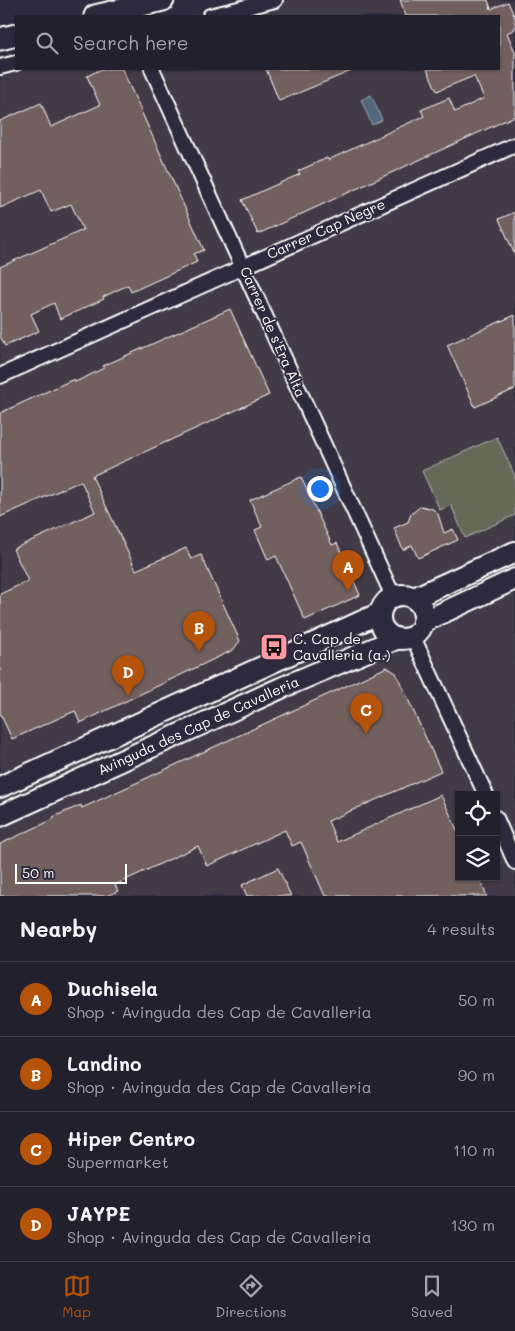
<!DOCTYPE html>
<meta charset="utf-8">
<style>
:root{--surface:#23202e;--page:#2f2d3a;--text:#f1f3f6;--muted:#a3a3aa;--line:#403e4a;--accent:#b45309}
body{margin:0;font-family:Mali,sans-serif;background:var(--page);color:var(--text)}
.controls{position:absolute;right:15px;bottom:15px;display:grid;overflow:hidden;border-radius:0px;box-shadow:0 1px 4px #0004}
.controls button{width:45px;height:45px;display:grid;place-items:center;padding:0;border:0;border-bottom:1px solid var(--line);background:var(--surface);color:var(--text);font:25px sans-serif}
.scale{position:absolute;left:15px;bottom:12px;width:112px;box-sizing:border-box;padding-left:5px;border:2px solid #fff;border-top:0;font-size:14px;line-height:18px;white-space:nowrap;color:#fff;-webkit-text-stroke:4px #2f2a3d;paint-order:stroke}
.you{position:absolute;left:319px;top:488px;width:18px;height:18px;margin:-12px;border:4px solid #fff;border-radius:50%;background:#1a73e8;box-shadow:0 0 0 8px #1a73e833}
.badge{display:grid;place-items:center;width:32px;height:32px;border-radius:50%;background:var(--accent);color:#fff;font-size:16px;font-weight:700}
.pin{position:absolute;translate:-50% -41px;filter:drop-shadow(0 1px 2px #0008)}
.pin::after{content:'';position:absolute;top:26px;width:18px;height:15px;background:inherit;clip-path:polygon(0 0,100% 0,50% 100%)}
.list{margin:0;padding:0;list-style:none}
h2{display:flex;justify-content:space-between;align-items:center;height:65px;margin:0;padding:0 20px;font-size:21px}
h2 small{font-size:16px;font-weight:400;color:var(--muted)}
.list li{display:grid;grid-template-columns:32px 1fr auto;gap:15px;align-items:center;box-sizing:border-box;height:75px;padding:0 20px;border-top:1px solid var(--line)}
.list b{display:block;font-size:19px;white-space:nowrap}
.list p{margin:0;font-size:16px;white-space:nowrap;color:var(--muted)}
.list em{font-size:16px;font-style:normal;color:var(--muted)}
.icon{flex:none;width:28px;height:28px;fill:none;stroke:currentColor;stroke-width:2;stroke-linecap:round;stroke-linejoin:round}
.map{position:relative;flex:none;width:515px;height:896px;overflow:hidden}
.search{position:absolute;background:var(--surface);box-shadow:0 1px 4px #0004;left:15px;right:15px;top:15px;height:55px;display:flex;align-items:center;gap:12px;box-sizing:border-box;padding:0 18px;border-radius:0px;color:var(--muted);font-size:19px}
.sheet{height:365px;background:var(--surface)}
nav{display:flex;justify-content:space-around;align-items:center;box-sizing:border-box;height:70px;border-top:1px solid var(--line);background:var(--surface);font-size:14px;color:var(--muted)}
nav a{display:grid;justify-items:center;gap:2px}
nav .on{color:var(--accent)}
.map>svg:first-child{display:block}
</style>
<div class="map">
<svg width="515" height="896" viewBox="0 0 515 896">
<rect width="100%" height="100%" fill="#2f2a3d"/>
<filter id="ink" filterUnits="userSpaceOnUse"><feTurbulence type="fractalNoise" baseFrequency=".02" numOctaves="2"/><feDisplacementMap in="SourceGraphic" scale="10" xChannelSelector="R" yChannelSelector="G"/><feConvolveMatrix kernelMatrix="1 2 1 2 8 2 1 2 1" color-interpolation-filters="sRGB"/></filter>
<g filter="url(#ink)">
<path fill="#433a47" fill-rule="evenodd" d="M 264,0 L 515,0 L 515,896 L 0,896 L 0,56 L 16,52 L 16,69 L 499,69 L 499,16 L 186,16 ZM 459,795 L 496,795 L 496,877 L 459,877 Z"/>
<path fill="#666859" stroke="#b2b4ac" d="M 497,437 L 515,476 L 515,515 L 465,538 L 451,505 L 440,510 L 422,471 Z"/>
<path fill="#51677c" stroke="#97a4b0" d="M 371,95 L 382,120 L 372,125 L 361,100 Z"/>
<path fill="#72605f" stroke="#fff" d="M 400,0 L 488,0 L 491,9 L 508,2 L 515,18 L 515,29 L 507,33 L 515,52 L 515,116 L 258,234 L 242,200 L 300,174 L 298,171 L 327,158 L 328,160 L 424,116 L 421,110 L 449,98 L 455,112 L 484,98 L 474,76 L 437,91 L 427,69 L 499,69 L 499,16 L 406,16 Z
M 102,69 L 122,69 L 204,250 L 194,254 L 197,262 L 131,292 L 128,285 L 103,297 L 104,299 L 60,319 L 54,303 L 31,314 L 39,331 L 5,346 L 0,336 L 0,267 L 83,230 L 71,204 L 51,212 L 41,190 L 0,208 L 0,121 L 41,103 L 51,127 L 100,105 L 87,76 Z
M 266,69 L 356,69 L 279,101 Z
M 515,212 L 515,255 L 499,219 Z
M 230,309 L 269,395 L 92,476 L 136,570 L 186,548 L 191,559 L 201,555 L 240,641 L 233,650 L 80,723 L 75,711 L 12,739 L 0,713 L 0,594 L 28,581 L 13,549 L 95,512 L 81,481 L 0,517 L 0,413 L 74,379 L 75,382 L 86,377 L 104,368 L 103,366 Z
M 515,315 L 515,389 L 475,407 L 447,345 Z
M 301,477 L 332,545 L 337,543 L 360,595 L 305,620 L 276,556 L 268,560 L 255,530 L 262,527 L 250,500 Z
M 421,506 L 433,509 L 438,514 L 444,533 L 453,529 L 458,540 L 418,558 L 412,545 L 403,550 L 394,528 L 408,522 L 411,514 Z
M 387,667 L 396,673 L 441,771 L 328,821 L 337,842 L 441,795 L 459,834 L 459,877 L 479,877 L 487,896 L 325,896 L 301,842 L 292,846 L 285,830 L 207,866 L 198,846 L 115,885 L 118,891 L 107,896 L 0,896 L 0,844 L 54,819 L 53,817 L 81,805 L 82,808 Z
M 278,868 L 291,896 L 247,896 L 242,885 Z"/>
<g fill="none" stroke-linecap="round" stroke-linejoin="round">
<defs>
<path id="street" d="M 210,16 L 275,0
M 0,67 L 16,63
M 152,69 L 393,596
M 0,376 L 515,145
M 413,637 L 486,795
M 496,818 L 515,862"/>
<g id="secondary">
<circle cx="402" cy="617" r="22"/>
<path d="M 414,598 L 515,552"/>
<path d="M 423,622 L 515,579"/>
<path d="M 0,787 L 380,613"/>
<path id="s1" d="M 0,816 L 281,688 L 396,639"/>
</g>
<path id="primary" d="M 95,16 L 163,0
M 0,39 L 16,35"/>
</defs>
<use href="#street" stroke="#fff" stroke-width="18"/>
<use href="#secondary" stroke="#fff" stroke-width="24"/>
<use href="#primary" stroke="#fff" stroke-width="25"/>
<use href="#street" stroke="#2f2a3d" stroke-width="14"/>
<use href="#secondary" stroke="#2f2a3d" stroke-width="20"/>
<use href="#primary" stroke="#2f2a3d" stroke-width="21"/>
</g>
</g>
<defs>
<symbol id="bus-square" viewBox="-11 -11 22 22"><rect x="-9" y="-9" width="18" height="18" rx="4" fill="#ff9aa2" stroke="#2f2a3d"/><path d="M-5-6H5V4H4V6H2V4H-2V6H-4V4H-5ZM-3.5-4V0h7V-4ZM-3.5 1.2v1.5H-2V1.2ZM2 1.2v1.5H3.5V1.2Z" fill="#111"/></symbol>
</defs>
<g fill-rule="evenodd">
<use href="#bus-square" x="258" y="631" width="32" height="32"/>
</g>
<g text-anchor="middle" stroke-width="4" stroke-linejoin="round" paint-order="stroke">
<g font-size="14" fill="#fff" stroke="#2f2a3d">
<text transform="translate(326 229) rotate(-24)" y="5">Carrer Cap Negre</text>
<text transform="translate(273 332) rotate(66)" y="5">Carrer de s'Era Alta</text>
<text dy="5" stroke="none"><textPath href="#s1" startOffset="218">Avinguda des Cap de Cavalleria</textPath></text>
</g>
<g font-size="14" fill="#fff" stroke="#2f2a3d" text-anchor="start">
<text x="293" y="644">C. Cap de<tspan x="293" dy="16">Cavalleria (a.)</tspan></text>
</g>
</g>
</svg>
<div class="controls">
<button><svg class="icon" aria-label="locate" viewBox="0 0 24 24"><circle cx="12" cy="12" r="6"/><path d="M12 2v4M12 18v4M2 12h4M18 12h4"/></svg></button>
<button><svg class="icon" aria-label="layers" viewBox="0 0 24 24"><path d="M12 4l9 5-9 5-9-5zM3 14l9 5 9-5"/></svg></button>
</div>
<div class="scale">50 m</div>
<div class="you"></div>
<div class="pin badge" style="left:348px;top:591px">A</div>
<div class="pin badge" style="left:199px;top:652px">B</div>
<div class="pin badge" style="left:366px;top:734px">C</div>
<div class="pin badge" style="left:128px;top:696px">D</div>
<div class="search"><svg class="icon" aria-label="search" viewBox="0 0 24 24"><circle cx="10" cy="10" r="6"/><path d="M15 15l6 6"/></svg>Search here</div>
</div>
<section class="sheet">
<h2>Nearby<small>4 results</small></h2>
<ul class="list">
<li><span class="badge">A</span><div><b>Duchisela</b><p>Shop · Avinguda des Cap de Cavalleria</p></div><em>50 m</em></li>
<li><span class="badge">B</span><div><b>Landino</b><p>Shop · Avinguda des Cap de Cavalleria</p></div><em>90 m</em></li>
<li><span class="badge">C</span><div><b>Hiper Centro</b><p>Supermarket</p></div><em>110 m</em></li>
<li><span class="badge">D</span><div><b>JAYPE</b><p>Shop · Avinguda des Cap de Cavalleria</p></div><em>130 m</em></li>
</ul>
</section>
<nav>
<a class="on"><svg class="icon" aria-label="map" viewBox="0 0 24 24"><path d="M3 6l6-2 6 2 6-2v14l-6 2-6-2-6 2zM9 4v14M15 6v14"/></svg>Map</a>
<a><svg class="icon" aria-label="directions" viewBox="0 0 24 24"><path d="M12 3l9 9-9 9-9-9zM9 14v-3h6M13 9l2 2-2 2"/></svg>Directions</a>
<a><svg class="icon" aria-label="saved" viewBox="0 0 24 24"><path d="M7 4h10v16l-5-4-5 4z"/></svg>Saved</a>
</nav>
